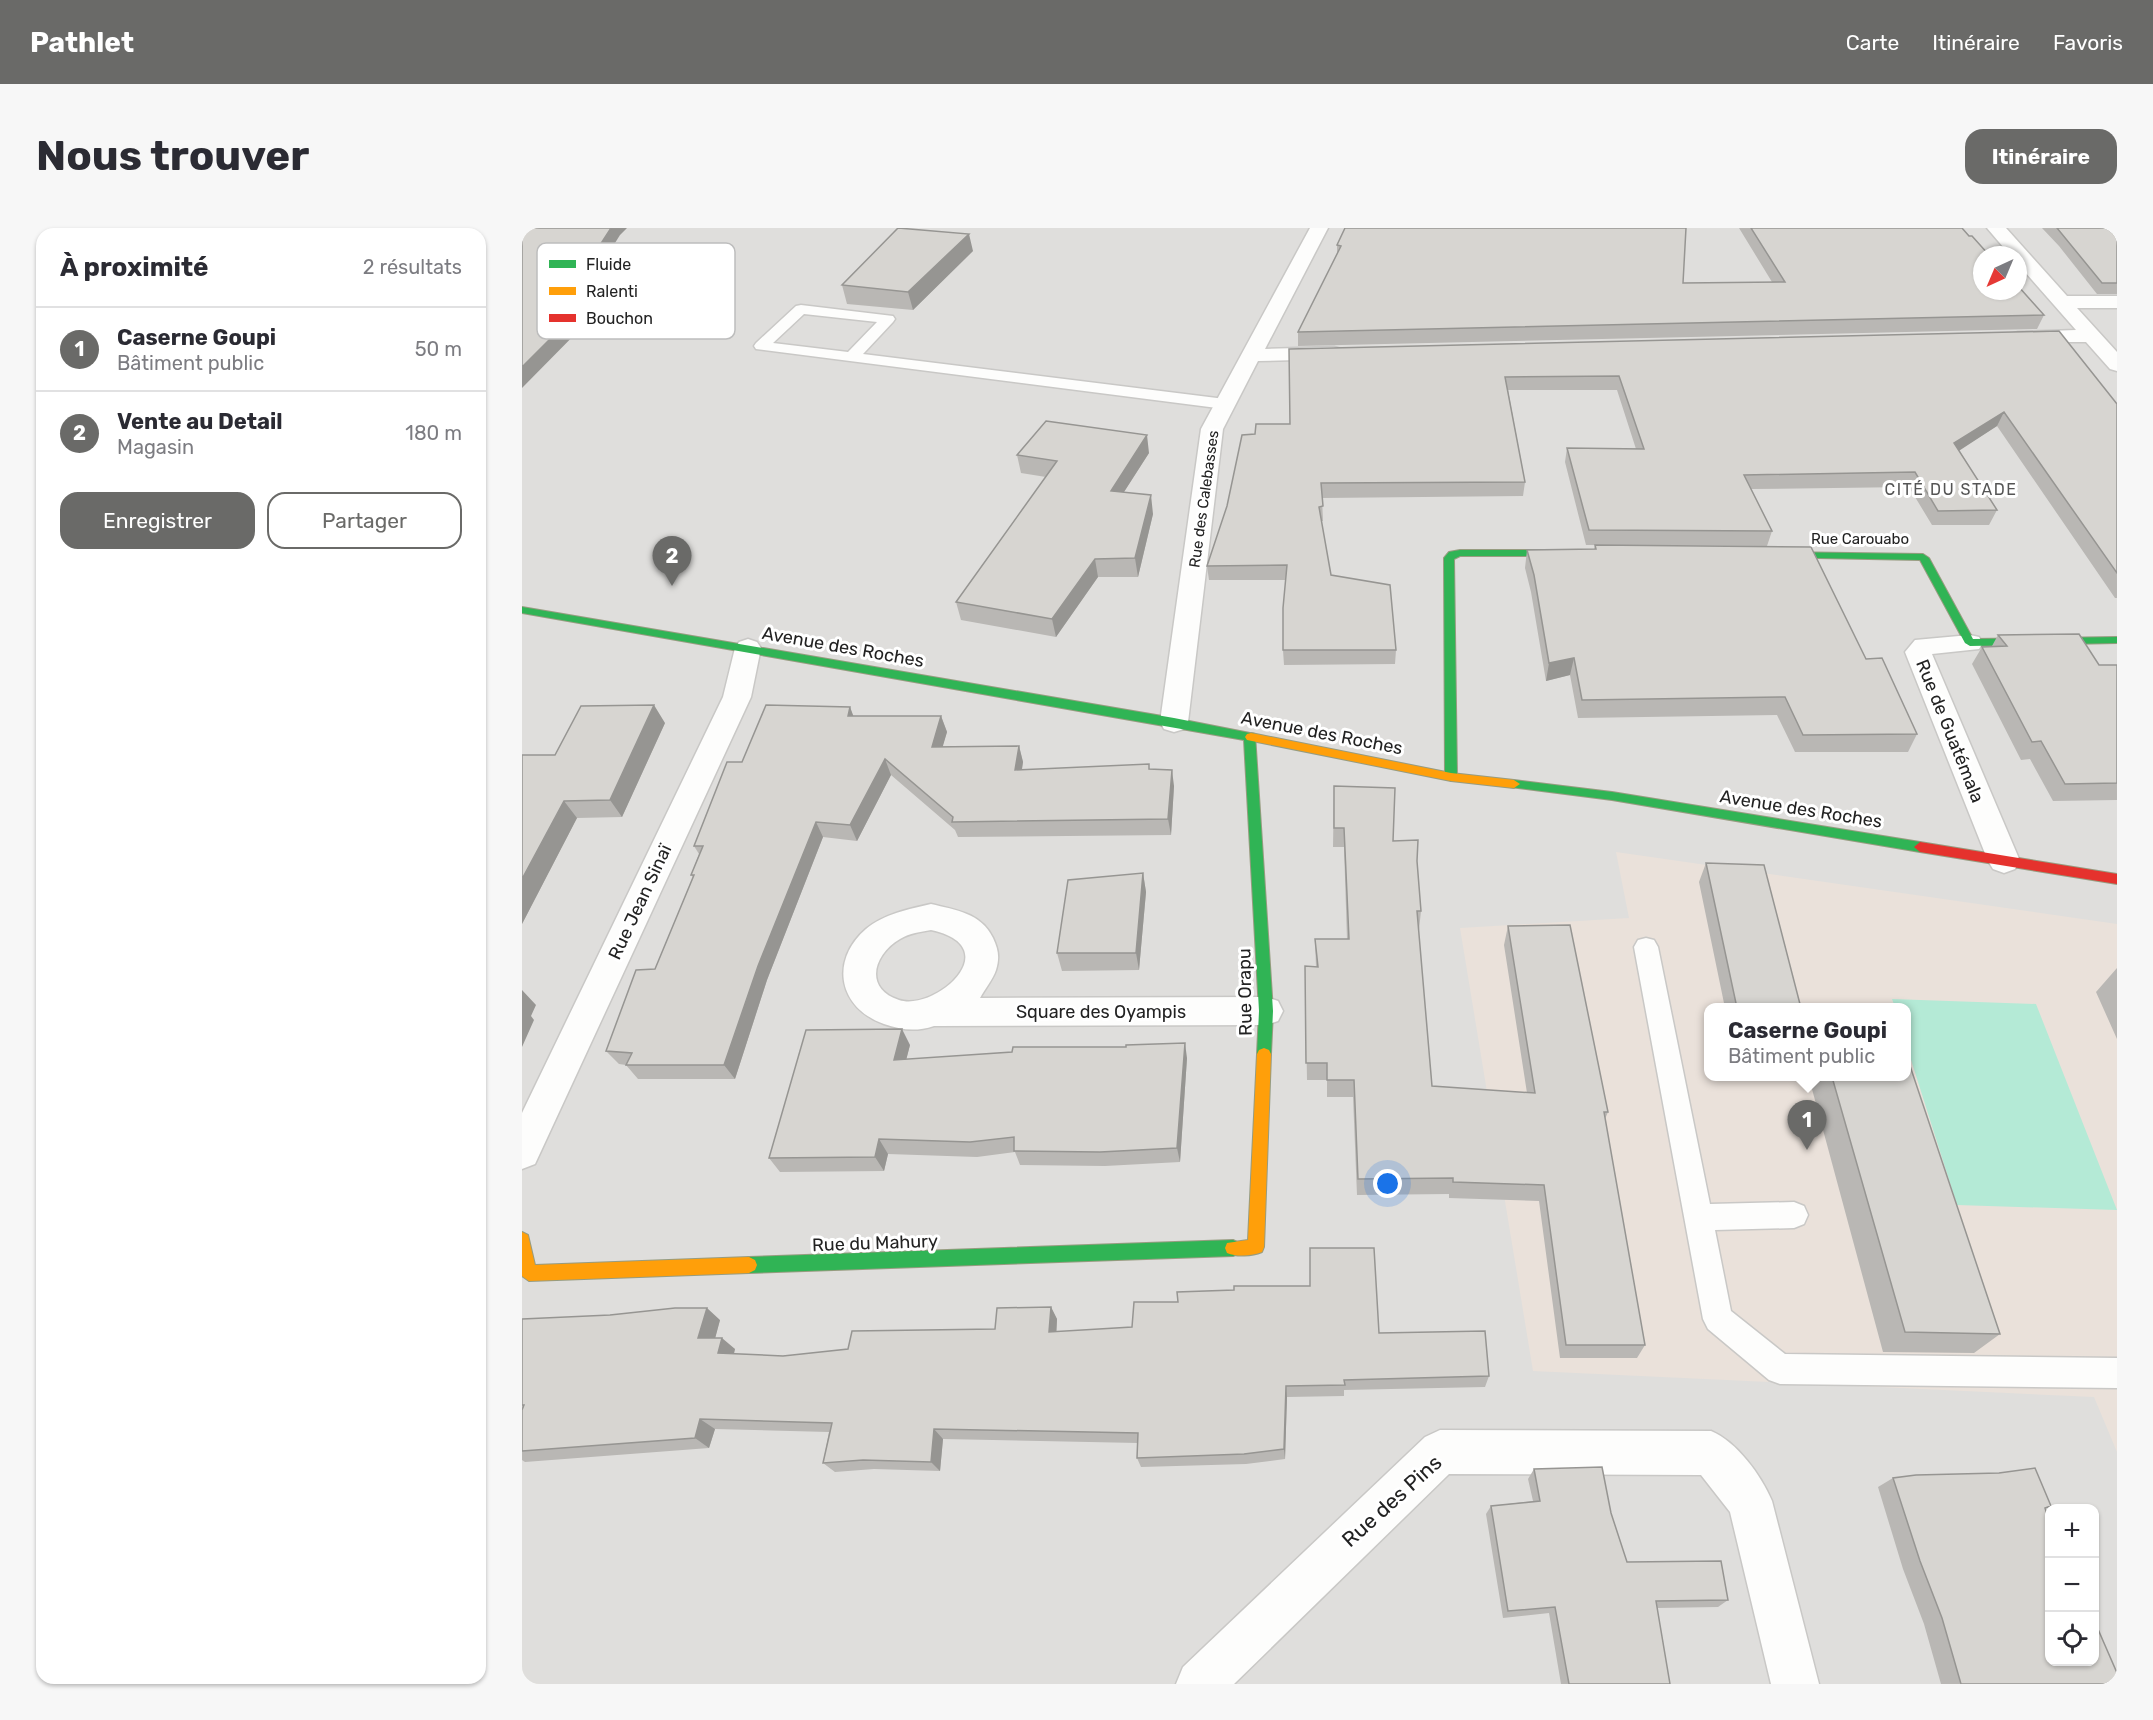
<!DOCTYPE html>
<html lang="fr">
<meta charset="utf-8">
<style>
:root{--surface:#fff;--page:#f7f7f7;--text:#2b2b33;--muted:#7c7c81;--line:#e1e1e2;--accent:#6a6a68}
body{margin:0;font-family:Rubik,sans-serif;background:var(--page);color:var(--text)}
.controls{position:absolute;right:18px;bottom:18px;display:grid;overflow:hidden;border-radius:12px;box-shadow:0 2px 4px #0004}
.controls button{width:54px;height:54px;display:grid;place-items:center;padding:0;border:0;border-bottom:2px solid var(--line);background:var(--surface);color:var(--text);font:30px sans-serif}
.compass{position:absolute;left:1451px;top:18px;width:54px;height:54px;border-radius:50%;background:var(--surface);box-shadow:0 2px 4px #0004;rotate:224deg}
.you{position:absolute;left:866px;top:956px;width:21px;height:21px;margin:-15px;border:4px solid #fff;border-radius:50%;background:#1a73e8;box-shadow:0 0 0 9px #1a73e833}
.badge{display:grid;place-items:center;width:39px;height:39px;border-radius:50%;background:var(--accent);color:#fff;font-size:20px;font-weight:700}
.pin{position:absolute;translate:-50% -50px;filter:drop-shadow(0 2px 3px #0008)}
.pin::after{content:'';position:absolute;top:32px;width:21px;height:18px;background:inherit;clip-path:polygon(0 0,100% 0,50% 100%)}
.popup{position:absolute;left:1182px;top:775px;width:207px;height:78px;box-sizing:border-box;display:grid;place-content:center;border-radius:12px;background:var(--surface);filter:drop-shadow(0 2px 4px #0005);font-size:20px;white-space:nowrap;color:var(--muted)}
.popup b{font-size:22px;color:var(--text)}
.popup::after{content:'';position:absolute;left:50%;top:100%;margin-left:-12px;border:12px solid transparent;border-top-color:var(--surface)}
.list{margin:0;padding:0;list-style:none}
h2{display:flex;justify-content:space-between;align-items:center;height:78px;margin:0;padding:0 24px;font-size:26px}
h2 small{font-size:20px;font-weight:400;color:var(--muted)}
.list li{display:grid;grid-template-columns:39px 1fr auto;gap:18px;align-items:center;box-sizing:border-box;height:84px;padding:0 24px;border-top:2px solid var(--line)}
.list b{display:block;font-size:22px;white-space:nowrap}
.list p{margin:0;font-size:20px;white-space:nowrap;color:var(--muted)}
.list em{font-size:20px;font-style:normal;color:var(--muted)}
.actions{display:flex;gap:12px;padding:18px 24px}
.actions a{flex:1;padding:14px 0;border:2px solid var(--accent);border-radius:18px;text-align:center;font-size:21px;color:var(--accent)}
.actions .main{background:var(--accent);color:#fff}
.icon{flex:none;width:33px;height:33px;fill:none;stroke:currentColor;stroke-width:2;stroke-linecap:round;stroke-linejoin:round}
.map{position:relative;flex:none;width:1595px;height:1456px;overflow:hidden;border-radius:18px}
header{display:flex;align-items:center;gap:36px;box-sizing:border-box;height:84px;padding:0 30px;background:var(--accent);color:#fff}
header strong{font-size:28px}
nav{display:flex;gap:33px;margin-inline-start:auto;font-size:21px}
.intro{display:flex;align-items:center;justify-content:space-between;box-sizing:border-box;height:144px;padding:0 36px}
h1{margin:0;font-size:42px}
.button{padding:15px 27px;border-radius:18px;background:var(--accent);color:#fff;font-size:21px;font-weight:700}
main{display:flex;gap:36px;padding:0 36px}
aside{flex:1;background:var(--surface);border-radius:18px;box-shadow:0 2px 4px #0004}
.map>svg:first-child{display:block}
</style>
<header>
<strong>Pathlet</strong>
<nav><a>Carte</a><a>Itinéraire</a><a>Favoris</a></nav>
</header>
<div class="intro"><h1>Nous trouver</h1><a class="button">Itinéraire</a></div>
<main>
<aside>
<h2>À proximité<small>2 résultats</small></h2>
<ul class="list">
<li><span class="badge">1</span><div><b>Caserne Goupi</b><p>Bâtiment public</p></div><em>50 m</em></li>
<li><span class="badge">2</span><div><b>Vente au Detail</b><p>Magasin</p></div><em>180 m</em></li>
</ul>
<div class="actions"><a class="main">Enregistrer</a><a>Partager</a></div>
</aside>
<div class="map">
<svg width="1595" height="1456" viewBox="0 0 1595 1456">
<rect width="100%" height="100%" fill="#f0efea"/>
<path fill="#dfdedc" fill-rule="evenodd" d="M 0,0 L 1595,0 L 1595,1456 L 0,1456 ZM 1460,27 L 1496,27 L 1496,63 L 1460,63 ZM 1186,780 L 1384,780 L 1384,848 L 1186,848 ZM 1528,1280 L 1572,1280 L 1572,1434 L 1528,1434 Z"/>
<path fill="#eae1da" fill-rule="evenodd" d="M 1094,624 L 1595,696 L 1595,1224 L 1572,1169 L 1011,1143 L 938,700 L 1107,690 ZM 1186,780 L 1384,780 L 1384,848 L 1186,848 Z"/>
<path fill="#b4ead6" d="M 1370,771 L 1514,776 L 1595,982 L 1435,977 L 1384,816 L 1384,780 L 1373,779 Z"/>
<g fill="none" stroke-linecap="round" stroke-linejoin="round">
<defs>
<path id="lane" d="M 279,77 L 371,88 L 373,91 L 371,94 L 341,126 L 703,171 L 711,176 L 703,181 L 234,121 L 232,118 L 234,115 L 274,78 ZM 282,86 L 355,94 L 326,124 L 251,115 Z
M 1124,710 L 1132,712 L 1136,719 L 1188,976 L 1272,974 L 1282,978 L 1286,987 L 1282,996 L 1272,1000 L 1193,1002 L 1209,1083 L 1263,1126 L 1595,1130 L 1595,1160 L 1258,1156 L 1247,1152 L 1186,1101 L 1181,1091 L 1112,719 L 1116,712 Z"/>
<path id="street" d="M 788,0 L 806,0 L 743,121 L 812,119 L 819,121 L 822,125 L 819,129 L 812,131 L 736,133 L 701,201 L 666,494 L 662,501 L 652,504 L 642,501 L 638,494 L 679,201 Z
M 1465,0 L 1484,0 L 1545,68 L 1595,68 L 1595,80 L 1555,80 L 1595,124 L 1595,143 L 1588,141 L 1564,114 L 1489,114 L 1486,110 L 1489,106 L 1496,104 L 1554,102 L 1496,36 L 1496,27 L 1488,27 Z
M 1448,407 L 1457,409 L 1461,415 L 1457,421 L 1410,426 L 1498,633 L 1493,641 L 1482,645 L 1471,641 L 1466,633 L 1383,424 L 1393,412 Z
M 226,411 L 235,414 L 239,420 L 229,469 L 13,936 L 0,941 L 0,885 L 201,469 L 213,420 L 217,414 Z
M 409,676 C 434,682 459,685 471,710 C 476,721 478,729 474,742 C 471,751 463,761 458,770 L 744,769 L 756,773 L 761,783 L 756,793 L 744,797 L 412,798 C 394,804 379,802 362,796 C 317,780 307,733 344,701 C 362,686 387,681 409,676 ZM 409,702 C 487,719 413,784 377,772 C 341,760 352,726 378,711 C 388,705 398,704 409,702 Z
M 918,1202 L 1189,1203 C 1215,1214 1239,1247 1250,1273 L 1297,1456 L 1249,1456 L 1208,1284 L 1179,1247 L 927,1246 L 712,1456 L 654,1456 L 661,1439 L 903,1209 Z"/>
<path id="fast" d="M 938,322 L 1050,322 L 1055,325 L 1050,328 L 938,328 L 932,331 L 935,549 L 929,553 L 923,549 L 922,330 L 927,324 Z
M 1248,324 L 1401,326 L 1407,330 L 1451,411 L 1595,409 L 1595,415 L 1448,418 L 1443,415 L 1398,332 L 1244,329 L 1243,327 Z
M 0,379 L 652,490 L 733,506 L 751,783 L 749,826 L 747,830 L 742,832 L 737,830 L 735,826 L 737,783 L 722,512 L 0,385 Z
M 992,552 L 1090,564 L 1398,614 L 1404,619 L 1398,624 L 1090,572 L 988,559 L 986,556 L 988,553 Z
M 711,1012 L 717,1015 L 719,1020 L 717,1025 L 711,1028 L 227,1045 L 221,1042 L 219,1037 L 221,1032 L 227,1029 Z"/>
<path id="slow" d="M 729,505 L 929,545 L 992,552 L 998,556 L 992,560 L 929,553 L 725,512 L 723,509 L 725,506 Z
M 742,820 L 747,822 L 749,826 L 742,1019 L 740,1024 C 730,1028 715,1029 705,1025 L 703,1020 L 705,1015 L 726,1012 L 735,826 L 737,822 Z
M 0,1004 L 6,1007 L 13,1037 L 227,1029 L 233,1032 L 235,1037 L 233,1042 L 227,1045 L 7,1053 L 0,1048 Z"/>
<path id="jam" d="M 1398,614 L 1595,646 L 1595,656 L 1398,624 L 1392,619 Z"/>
</defs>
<use href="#lane" stroke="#c9c8c6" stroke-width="3"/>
<use href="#street" stroke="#c9c8c6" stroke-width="3"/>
<use href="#fast" stroke="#979c80" stroke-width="2"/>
<use href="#slow" stroke="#979c80" stroke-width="2"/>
<use href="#jam" stroke="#979c80" stroke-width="2"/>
<use href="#lane" fill="#fdfdfc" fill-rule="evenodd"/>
<use href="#street" fill="#fdfdfc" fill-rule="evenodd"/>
<use href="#fast" fill="#30b455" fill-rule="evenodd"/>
<use href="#slow" fill="#ff9f0a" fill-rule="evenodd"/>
<use href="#jam" fill="#e5322d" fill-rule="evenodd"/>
</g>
<path fill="#b9b7b4" d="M 1217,0 L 1440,0 L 1522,87 L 1515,101 L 776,118 L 776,104 L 815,26 L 815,17 L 1161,55 L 1250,54 Z
M 1520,0 L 1595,0 L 1595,66 L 1575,66 L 1537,18 Z
M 451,23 L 391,82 L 325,76 L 320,57 Z
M 767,121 L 1595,176 L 1595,370 L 1593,370 L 1475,198 L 1437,222 L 1475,282 L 1467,297 L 1410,297 L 1387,259 L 1229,261 L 1250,303 L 1245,318 L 1064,317 L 1043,234 L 1045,220 L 1114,221 L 1095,162 L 986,162 L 1003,254 L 1001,268 L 800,270 L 801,293 L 799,293 L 809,347 L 874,422 L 873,436 L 762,437 L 761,422 L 764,352 L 687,352 L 685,338 L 733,206 L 768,196 Z
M 627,225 L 602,264 L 631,286 L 616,349 L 576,349 L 534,409 L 439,392 L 434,374 L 524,249 L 499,245 L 495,227 Z
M 1073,317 L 1344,431 L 1395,506 L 1386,524 L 1273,524 L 1255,487 L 1056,490 L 1048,447 L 1024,453 L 1009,364 L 1003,340 L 1005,322 L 1072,321 Z
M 1476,407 L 1577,437 L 1595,437 L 1595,572 L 1531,573 L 1508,531 L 1499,532 L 1450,436 L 1460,419 L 1470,418 Z
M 328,479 L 331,488 L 419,488 L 425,504 L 420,519 L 497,518 L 501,534 L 500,542 L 627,541 L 652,558 L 649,607 L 436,609 L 433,602 L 369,547 L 335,613 L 301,609 L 245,752 L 213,851 L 116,851 L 104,837 L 97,836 L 84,823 L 133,741 L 171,649 L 169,647 L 177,626 L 172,618 L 220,534 Z
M 143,495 L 100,589 L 55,590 L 0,696 L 33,527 Z
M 812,558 L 895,633 L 899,683 L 897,702 L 896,702 L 910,858 L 1005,865 L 982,717 L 986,698 L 1086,884 L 1083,891 L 1123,1117 L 1115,1130 L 1038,1130 L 1017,973 L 927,970 L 927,966 L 835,967 L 831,869 L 805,869 L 805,852 L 785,852 L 783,738 L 794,739 L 793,711 L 825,711 L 822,619 L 811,619 Z
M 1184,635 L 1279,780 L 1203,780 L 1177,654 Z
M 621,645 L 624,664 L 617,742 L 540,743 L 535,725 Z
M 1595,740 L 1595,811 L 1574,764 Z
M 388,817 L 384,832 L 665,830 L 658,934 L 583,938 L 498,937 L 493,924 L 455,929 L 366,926 L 362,943 L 258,944 L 247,930 Z
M 1288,849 L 1384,849 L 1478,1106 L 1452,1125 L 1361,1124 L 1287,850 Z
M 529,1079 L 535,1091 L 534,1103 L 857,1105 L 967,1148 L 963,1159 L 822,1162 L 822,1168 L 765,1169 L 763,1231 L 724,1236 L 619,1239 L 615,1230 L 616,1215 L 421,1211 L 418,1243 L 352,1241 L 313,1244 L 301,1235 L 307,1204 L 193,1201 L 187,1220 L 3,1234 L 0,1232 L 0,1091 L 198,1092 L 193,1110 L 213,1121 L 212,1126 L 261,1128 L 326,1121 L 473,1101 Z
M 1012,1241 L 1089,1285 L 1105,1334 L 1206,1372 L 1196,1379 L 1135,1380 L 1148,1456 L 1039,1456 L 1027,1385 L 981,1390 L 964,1286 L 969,1278 L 1011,1273 L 1006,1251 Z
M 1371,1250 L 1523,1281 L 1527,1434 L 1595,1456 L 1419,1456 L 1402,1396 L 1381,1341 L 1356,1259 Z"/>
<path fill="#969592" d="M 89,0 L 105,0 L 98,7 L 48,87 L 41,74 Z
M 447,6 L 451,23 L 391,82 L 386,64 Z
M 66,73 L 72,87 L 0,160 L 0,139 Z
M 1482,184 L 1475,198 L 1426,230 L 1432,215 Z
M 625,207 L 627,225 L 591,281 L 589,263 Z
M 629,267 L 631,286 L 616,349 L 613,330 Z
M 573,331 L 576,349 L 534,409 L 530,391 Z
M 1052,430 L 1048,447 L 1024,453 L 1027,435 Z
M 132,477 L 143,495 L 100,589 L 88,572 Z
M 328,479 L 334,495 L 326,488 Z
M 419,488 L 425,504 L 416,535 L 410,519 Z
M 497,518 L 501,534 L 497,558 L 493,542 Z
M 363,531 L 369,547 L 335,613 L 328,597 Z
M 650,542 L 652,558 L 649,607 L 646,591 Z
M 42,573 L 55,590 L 0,696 L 0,651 Z
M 294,594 L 301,609 L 245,752 L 213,851 L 202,837 L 236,738 Z
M 621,645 L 624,664 L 617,742 L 614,725 Z
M 0,762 L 14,777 L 9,788 L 12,792 L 0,819 Z
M 380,801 L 388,817 L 380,848 L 372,832 Z
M 663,815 L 665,830 L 658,934 L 655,920 Z
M 357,911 L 366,926 L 362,943 L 353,929 Z
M 529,1079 L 535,1091 L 534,1115 L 527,1104 Z
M 185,1080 L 198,1092 L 190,1122 L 176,1110 Z
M 200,1110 L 213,1121 L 209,1136 L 196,1125 Z
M 764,1158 L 765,1169 L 763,1231 L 762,1221 Z
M 178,1191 L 193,1201 L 187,1220 L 173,1210 Z
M 412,1201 L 421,1211 L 418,1243 L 409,1234 Z"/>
<path fill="#d7d5d1" stroke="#969592" stroke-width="1.5" d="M 0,0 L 89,0 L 41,74 L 66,73 L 0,139 Z
M 376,0 L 447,6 L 386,64 L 320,57 Z
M 823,0 L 1164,0 L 1161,55 L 1263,54 L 1229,0 L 1440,0 L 1447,8 L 1450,8 L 1467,27 L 1460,27 L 1460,63 L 1496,63 L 1496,58 L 1522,87 L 776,104 L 819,18 L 815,17 Z
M 1535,0 L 1595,0 L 1595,55 L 1580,55 Z
M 1537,103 L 1595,176 L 1595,345 L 1482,184 L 1432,215 L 1475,282 L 1416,283 L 1393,244 L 1222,247 L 1250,303 L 1067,302 L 1045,220 L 1122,221 L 1097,148 L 983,149 L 1003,254 L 799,255 L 801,278 L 797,279 L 809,347 L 868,357 L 874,422 L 761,422 L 761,380 L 765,337 L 685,338 L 705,278 L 720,207 L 733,206 L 734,196 L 768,196 L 767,121 Z
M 524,193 L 625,207 L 589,263 L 629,267 L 613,330 L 573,331 L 530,391 L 434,374 L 535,233 L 495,227 Z
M 1073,317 L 1289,319 L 1344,431 L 1360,430 L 1395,506 L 1281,507 L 1263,469 L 1060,472 L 1052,430 L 1027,435 L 1012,347 L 1005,322 L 1074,321 Z
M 1557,406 L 1577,437 L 1595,437 L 1595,555 L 1543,556 L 1519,513 L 1510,514 L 1460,419 L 1485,418 L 1476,407 Z
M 132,477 L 88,572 L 42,573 L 0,651 L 0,527 L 33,527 L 59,478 Z
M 244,477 L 328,479 L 326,488 L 419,488 L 410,519 L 497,518 L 493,542 L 627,536 L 627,541 L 650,542 L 646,591 L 430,594 L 431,589 L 363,531 L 328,597 L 294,594 L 236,738 L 202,837 L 104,837 L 110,825 L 84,823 L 114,742 L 133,741 L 172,647 L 169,647 L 181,618 L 172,618 L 205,534 L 220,534 Z
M 812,558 L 873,560 L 871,613 L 896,612 L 895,633 L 899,683 L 895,683 L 910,858 L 1013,865 L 986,698 L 1048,697 L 1086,884 L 1082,884 L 1123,1117 L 1044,1117 L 1022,957 L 931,954 L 931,950 L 836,951 L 832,852 L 805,852 L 805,835 L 784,835 L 783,738 L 796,739 L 793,711 L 827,711 L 822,600 L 812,600 Z
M 1184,635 L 1242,637 L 1279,780 L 1215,780 Z
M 621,645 L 614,725 L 535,725 L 546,652 Z
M 380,801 L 372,832 L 490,824 L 491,819 L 604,819 L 604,817 L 663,815 L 655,920 L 578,924 L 492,923 L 492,909 L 448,914 L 357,911 L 353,929 L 247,930 L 284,802 Z
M 1384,826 L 1478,1106 L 1383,1104 L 1310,849 L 1384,849 Z
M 788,1020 L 852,1020 L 857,1105 L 963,1103 L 967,1148 L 822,1152 L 823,1157 L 764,1158 L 762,1221 L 722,1226 L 615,1230 L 616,1205 L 412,1201 L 409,1234 L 341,1232 L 301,1235 L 310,1195 L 178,1191 L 173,1210 L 0,1223 L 0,1182 L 2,1177 L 0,1177 L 0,1091 L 88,1087 L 153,1080 L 185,1080 L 176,1110 L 200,1110 L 196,1125 L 261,1128 L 326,1121 L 330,1103 L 473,1101 L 475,1080 L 529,1079 L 527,1104 L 610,1099 L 612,1074 L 656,1074 L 655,1064 L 712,1062 L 712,1058 L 788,1058 Z
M 1080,1239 L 1089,1285 L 1105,1334 L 1199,1333 L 1206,1372 L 1134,1373 L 1148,1456 L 1047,1456 L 1033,1379 L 986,1383 L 969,1278 L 1018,1273 L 1012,1241 Z
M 1513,1240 L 1529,1278 L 1523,1280 L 1527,1293 L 1527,1434 L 1572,1434 L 1572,1392 L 1595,1445 L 1595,1456 L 1439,1456 L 1420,1390 L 1398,1333 L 1371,1250 L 1394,1247 L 1477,1245 Z"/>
<g text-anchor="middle" stroke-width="6" stroke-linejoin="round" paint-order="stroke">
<g font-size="15" fill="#222" stroke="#fff">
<text transform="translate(682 271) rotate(-82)" y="5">Rue des Calebasses</text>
<text x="1338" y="316">Rue Carouabo</text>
</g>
<g font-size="16" letter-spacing="1.5" fill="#555" stroke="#fff">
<text x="1429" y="267">CITÉ DU STADE</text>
</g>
<g font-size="18" fill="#222" stroke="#fff">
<text transform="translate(321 419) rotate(10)" y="6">Avenue des Roches</text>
<text transform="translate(1428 503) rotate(68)" y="6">Rue de Guatémala</text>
<text transform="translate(800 505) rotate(11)" y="6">Avenue des Roches</text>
<text transform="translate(1279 581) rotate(9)" y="6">Avenue des Roches</text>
<text transform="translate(118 674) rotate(-65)" y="6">Rue Jean Sinaï</text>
<text transform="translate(723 764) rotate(-91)" y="6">Rue Orapu</text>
<text x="579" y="790">Square des Oyampis</text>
<text transform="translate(353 1015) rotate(-2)" y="6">Rue du Mahury</text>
</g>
<g font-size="21" fill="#222" stroke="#fff">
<text transform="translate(870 1273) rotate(-42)" y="7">Rue des Pins</text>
</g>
</g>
<rect x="15" y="15" width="198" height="96" rx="9" fill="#fff" stroke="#bdbdbd" stroke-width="1.5"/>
<rect x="27" y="32" width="27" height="8" fill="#30b455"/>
<rect x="27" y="59" width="27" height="8" fill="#ff9f0a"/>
<rect x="27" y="86" width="27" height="8" fill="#e5322d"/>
<g font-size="16" fill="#222">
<text x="64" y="42">Fluide</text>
<text x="64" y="69">Ralenti</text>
<text x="64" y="96">Bouchon</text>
</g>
</svg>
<div class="controls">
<button>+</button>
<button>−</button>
<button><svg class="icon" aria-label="locate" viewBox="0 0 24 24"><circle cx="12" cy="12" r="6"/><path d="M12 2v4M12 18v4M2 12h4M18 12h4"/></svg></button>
</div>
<svg class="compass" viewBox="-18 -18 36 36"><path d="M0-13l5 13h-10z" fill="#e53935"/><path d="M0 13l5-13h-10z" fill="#7c7c81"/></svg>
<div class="you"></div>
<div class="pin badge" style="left:1285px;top:922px">1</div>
<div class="popup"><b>Caserne Goupi</b>Bâtiment public</div>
<div class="pin badge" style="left:150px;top:358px">2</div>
</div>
</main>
